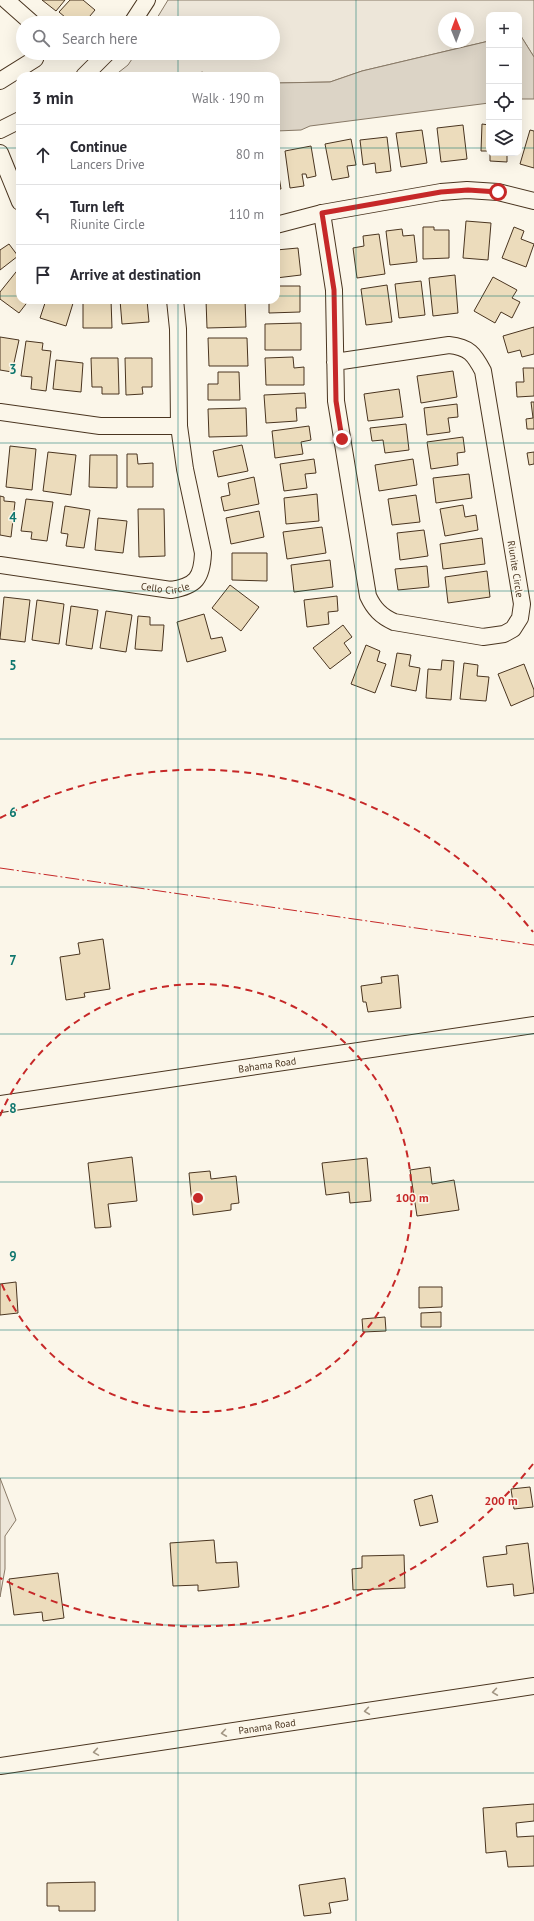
<!DOCTYPE html>
<meta charset="utf-8">
<style>
:root{--surface:#fff;--page:#f7f7f7;--text:#2b2b33;--muted:#7c7c81;--line:#e1e1e2}
body{margin:0;font-family:"PT Sans",sans-serif;background:var(--page);color:var(--text)}
.controls{position:absolute;right:12px;top:12px;display:grid;overflow:hidden;border-radius:8px;box-shadow:0 4px 16px #0002}
.controls button{width:36px;height:36px;display:grid;place-items:center;padding:0;border:0;border-bottom:1px solid var(--line);background:var(--surface);color:var(--text);font:20px sans-serif}
.compass{position:absolute;left:438px;top:12px;width:36px;height:36px;border-radius:50%;background:var(--surface);box-shadow:0 4px 16px #0002;rotate:359deg}
.stop{position:absolute;width:12px;height:12px;margin:-9px;border:3px solid #c62828;border-radius:50%;background:#fff}
.stop.end{background:#c62828;border-color:#fff;box-shadow:0 1px 4px #0008}
.list{margin:0;padding:0;list-style:none}
h2{display:flex;justify-content:space-between;align-items:center;height:52px;margin:0;padding:0 16px;font-size:17px}
h2 small{font-size:13px;font-weight:400;color:var(--muted)}
.list li{display:grid;grid-template-columns:26px 1fr auto;gap:12px;align-items:center;box-sizing:border-box;height:60px;padding:0 16px;border-top:1px solid var(--line)}
.list b{display:block;font-size:15px;white-space:nowrap}
.list p{margin:0;font-size:13px;white-space:nowrap;color:var(--muted)}
.list em{font-size:13px;font-style:normal;color:var(--muted)}
.icon{flex:none;width:22px;height:22px;fill:none;stroke:currentColor;stroke-width:2;stroke-linecap:round;stroke-linejoin:round}
.map{position:relative;flex:none;width:534px;height:1921px;overflow:hidden}
.search{position:absolute;background:var(--surface);box-shadow:0 4px 16px #0002;left:16px;top:16px;width:264px;height:44px;display:flex;align-items:center;gap:10px;box-sizing:border-box;padding:0 14px;border-radius:22px;color:var(--muted);font-size:15px}
.panel{position:absolute;background:var(--surface);box-shadow:0 4px 16px #0002;left:16px;top:72px;width:264px;height:232px;border-radius:12px}
.map>svg:first-child{display:block}
</style>
<div class="map">
<svg width="534" height="1921" viewBox="0 0 534 1921">
<rect width="100%" height="100%" fill="#fbf6e9"/>
<path fill="#ede6d9" stroke="#887966" fill-rule="evenodd" d="M 168,0 L 534,0 L 534,57 L 519,33 L 519,15 L 489,15 L 489,41 L 362,71 L 330,82 L 276,83 L 276,76 L 213,76 L 202,72 C 192,78 182,76 171,73 L 170,76 L 114,76 L 128,65 L 136,53 L 273,53 L 273,23 L 154,23 ZM 444,18 L 468,18 L 468,42 L 444,42 Z
M 0,1478 L 16,1520 L 5,1536 L 5,1569 L 0,1597 Z"/>
<path fill="#dcd4c6" stroke="#887966" d="M 519,33 L 534,57 L 534,99 L 519,99 Z
M 489,41 L 489,103 L 310,126 L 301,130 L 276,131 L 276,83 L 330,82 L 362,71 Z"/>
<path fill="#ecdcbc" stroke="#4a3520" d="M 42,0 L 65,0 L 56,11 Z
M 70,0 L 83,0 L 95,10 L 84,23 L 72,23 L 59,12 Z
M 482,124 L 489,125 L 489,151 L 481,151 Z
M 463,125 L 467,159 L 441,162 L 437,128 Z
M 422,130 L 427,163 L 401,167 L 396,133 Z
M 530,130 L 534,131 L 534,168 L 520,164 Z
M 387,137 L 391,171 L 376,173 L 375,163 L 363,165 L 360,140 Z
M 351,139 L 356,165 L 347,166 L 349,177 L 332,180 L 325,144 Z
M 311,146 L 316,176 L 307,178 L 306,174 L 302,174 L 304,186 L 290,188 L 285,151 Z
M 490,153 L 507,153 L 507,162 L 490,161 Z
M 276,158 L 281,189 L 276,189 Z
M 466,221 L 491,223 L 488,260 L 463,258 Z
M 423,227 L 434,227 L 434,230 L 449,230 L 449,258 L 423,259 Z
M 514,227 L 524,231 L 521,239 L 534,244 L 526,267 L 502,258 Z
M 402,229 L 403,236 L 414,235 L 417,262 L 390,265 L 386,231 Z
M 379,234 L 385,274 L 357,278 L 353,248 L 364,246 L 363,236 Z
M 9,244 L 18,256 L 0,270 L 0,250 Z
M 298,248 L 301,275 L 276,278 L 276,250 Z
M 20,267 L 20,300 L 29,300 L 19,313 L 0,299 L 0,292 Z
M 455,275 L 458,313 L 433,316 L 429,278 Z
M 493,277 L 517,290 L 512,298 L 520,302 L 512,318 L 501,312 L 495,323 L 474,311 Z
M 421,281 L 425,315 L 399,318 L 395,284 Z
M 387,285 L 392,322 L 366,325 L 361,289 Z
M 276,286 L 300,286 L 300,312 L 269,313 L 269,300 L 276,300 Z
M 46,300 L 74,300 L 66,326 L 40,318 Z
M 83,300 L 111,300 L 112,328 L 83,328 Z
M 120,300 L 147,300 L 149,322 L 122,324 Z
M 206,300 L 245,300 L 246,327 L 207,328 Z
M 301,323 L 301,350 L 265,350 L 265,324 Z
M 534,327 L 534,354 L 522,357 L 520,350 L 508,353 L 503,336 Z
M 0,337 L 19,340 L 12,372 L 0,370 Z
M 208,338 L 247,338 L 248,366 L 209,366 Z
M 26,341 L 43,343 L 42,350 L 51,351 L 46,391 L 31,389 L 32,377 L 21,376 Z
M 293,357 L 294,368 L 304,367 L 304,385 L 266,385 L 265,358 Z
M 91,358 L 118,358 L 119,394 L 102,394 L 102,387 L 92,387 Z
M 125,358 L 152,358 L 152,387 L 142,387 L 143,394 L 126,395 Z
M 56,360 L 83,363 L 81,392 L 53,389 Z
M 523,368 L 534,368 L 534,396 L 517,397 L 516,382 L 524,382 Z
M 453,371 L 457,397 L 421,403 L 417,376 Z
M 218,372 L 239,372 L 240,400 L 208,400 L 208,384 L 218,384 Z
M 399,389 L 403,417 L 368,421 L 364,394 Z
M 305,393 L 306,408 L 296,408 L 297,421 L 266,423 L 264,395 Z
M 531,402 L 534,402 L 534,429 L 527,429 L 526,419 L 533,418 Z
M 457,404 L 458,417 L 448,418 L 450,432 L 427,435 L 424,408 Z
M 246,408 L 247,436 L 209,437 L 208,409 Z
M 406,424 L 409,450 L 385,453 L 383,440 L 372,441 L 370,428 Z
M 309,426 L 311,440 L 301,442 L 303,454 L 275,458 L 272,431 Z
M 463,437 L 465,452 L 457,453 L 458,465 L 431,469 L 427,442 Z
M 242,445 L 248,471 L 218,477 L 213,451 Z
M 10,446 L 36,449 L 32,490 L 6,487 Z
M 48,452 L 76,455 L 71,495 L 43,491 Z
M 534,452 L 534,464 L 529,465 L 527,453 Z
M 127,454 L 137,454 L 138,464 L 153,463 L 153,487 L 127,487 Z
M 90,455 L 117,455 L 117,488 L 89,487 Z
M 314,459 L 316,473 L 305,474 L 307,488 L 284,491 L 280,464 Z
M 413,459 L 417,485 L 379,491 L 375,465 Z
M 469,474 L 472,498 L 436,503 L 433,478 Z
M 254,477 L 259,504 L 224,511 L 221,497 L 230,495 L 228,483 Z
M 317,494 L 319,521 L 286,524 L 284,498 Z
M 416,495 L 420,522 L 392,525 L 388,499 Z
M 0,496 L 4,497 L 4,501 L 15,502 L 11,537 L 0,535 Z
M 26,499 L 53,502 L 47,541 L 31,539 L 32,532 L 21,531 Z
M 463,505 L 465,517 L 476,515 L 478,530 L 445,536 L 440,509 Z
M 65,506 L 90,510 L 84,548 L 66,546 L 68,534 L 61,533 Z
M 138,509 L 164,509 L 165,556 L 139,557 Z
M 259,511 L 264,537 L 231,544 L 226,518 Z
M 98,518 L 127,521 L 123,553 L 95,550 Z
M 322,527 L 326,553 L 287,559 L 283,532 Z
M 424,530 L 428,556 L 400,560 L 397,533 Z
M 482,538 L 485,564 L 443,569 L 440,544 Z
M 232,553 L 267,553 L 267,581 L 232,580 Z
M 330,560 L 333,587 L 294,592 L 291,565 Z
M 427,566 L 429,587 L 398,590 L 395,569 Z
M 487,571 L 490,597 L 448,603 L 445,577 Z
M 230,585 L 259,607 L 241,631 L 212,608 Z
M 337,596 L 338,611 L 328,612 L 329,624 L 307,627 L 304,600 Z
M 4,597 L 30,600 L 25,642 L 0,639 Z
M 37,600 L 64,604 L 59,644 L 32,640 Z
M 71,606 L 98,610 L 92,649 L 66,645 Z
M 106,611 L 132,615 L 126,652 L 100,648 Z
M 204,614 L 211,639 L 222,637 L 226,651 L 187,662 L 177,622 Z
M 138,616 L 150,617 L 150,625 L 164,625 L 162,651 L 135,649 Z
M 343,625 L 352,637 L 344,643 L 351,653 L 330,669 L 313,648 Z
M 366,645 L 380,651 L 377,661 L 386,664 L 375,693 L 351,684 Z
M 397,653 L 411,655 L 409,666 L 420,668 L 416,691 L 391,686 Z
M 442,660 L 454,661 L 451,700 L 426,698 L 428,669 L 441,670 Z
M 464,663 L 478,665 L 477,676 L 489,677 L 486,701 L 460,699 Z
M 524,664 L 534,690 L 534,696 L 511,706 L 498,674 Z
M 103,939 L 110,989 L 84,993 L 85,997 L 66,1000 L 60,957 L 80,954 L 78,943 Z
M 398,975 L 401,1008 L 368,1012 L 366,1002 L 363,1002 L 361,986 L 382,983 L 381,977 Z
M 132,1157 L 137,1201 L 108,1204 L 111,1227 L 95,1228 L 88,1163 Z
M 367,1158 L 371,1201 L 350,1203 L 349,1192 L 326,1195 L 322,1163 Z
M 430,1167 L 432,1184 L 454,1180 L 459,1210 L 417,1216 L 410,1170 Z
M 210,1171 L 211,1179 L 236,1176 L 239,1203 L 231,1204 L 231,1210 L 193,1215 L 189,1173 Z
M 16,1282 L 18,1313 L 0,1315 L 0,1284 Z
M 419,1287 L 442,1287 L 442,1307 L 419,1308 Z
M 441,1312 L 441,1327 L 421,1327 L 421,1313 Z
M 385,1317 L 386,1331 L 363,1332 L 362,1319 Z
M 530,1487 L 533,1507 L 514,1509 L 511,1489 Z
M 432,1495 L 438,1522 L 420,1526 L 414,1500 Z
M 214,1540 L 216,1563 L 237,1562 L 239,1587 L 198,1591 L 198,1585 L 173,1586 L 170,1543 Z
M 528,1543 L 534,1593 L 514,1596 L 513,1584 L 487,1587 L 483,1557 L 507,1554 L 506,1546 Z
M 404,1555 L 405,1588 L 353,1590 L 352,1569 L 362,1568 L 362,1556 Z
M 58,1573 L 64,1618 L 43,1621 L 42,1612 L 14,1615 L 9,1579 Z
M 534,1804 L 534,1821 L 516,1823 L 517,1837 L 534,1836 L 534,1866 L 508,1867 L 506,1851 L 486,1853 L 483,1808 Z
M 345,1878 L 348,1900 L 329,1903 L 331,1913 L 304,1916 L 299,1885 Z
M 95,1882 L 95,1911 L 59,1911 L 59,1906 L 47,1906 L 47,1883 Z"/>
<g fill="none" stroke-linecap="round" stroke-linejoin="round">
<defs>
<g id="minor">
<path d="M 6,0 L 32,23"/>
<path d="M 132,23 L 147,0"/>
<path d="M 84,76 L 107,53"/>
<path d="M 0,81 L 35,59 L 37,53"/>
<path d="M 0,130 L 20,120"/>
<path d="M 0,153 L 20,202"/>
<path d="M 322,213 L 334,290 L 336,401 L 368,596 C 374,609 381,616 394,622 L 483,637 L 504,634 L 513,629 L 520,618 L 522,604 L 483,371 C 474,354 469,347 449,345 L 335,362"/>
<path d="M 276,225 L 322,213 L 441,192 L 467,190 L 498,192 L 534,201"/>
<path d="M 0,412 L 100,426 L 179,426"/>
<path id="s1" d="M 0,565 L 171,590 C 196,586 202,578 203,553 L 185,469 L 179,426 L 178,329 L 175,300"/>
<path id="s2" d="M 0,1104 L 534,1025"/>
<path id="s3" d="M 0,1766 L 534,1686"/>
</g>
</defs>
<use href="#minor" stroke="#4a3520" stroke-width="18"/>
<use href="#minor" stroke="#fbf6e9" stroke-width="16"/>
<path stroke="#c62828" stroke-width="1" stroke-dasharray="14 3 2 3" stroke-linecap="butt" d="M 0,868 L 534,945"/>
</g>
<defs><path id="oneway-chevron" d="M-2-3.5L2.5 0L-2 3.5" fill="none" stroke-width="1.6" stroke-linecap="round" stroke-linejoin="round"/></defs>
<g stroke="#a29684">
<use href="#oneway-chevron" transform="translate(495 1692) rotate(172)"/>
<use href="#oneway-chevron" transform="translate(367 1711) rotate(172)"/>
<use href="#oneway-chevron" transform="translate(224 1733) rotate(172)"/>
<use href="#oneway-chevron" transform="translate(96 1752) rotate(171)"/>
</g>
<g fill="none" stroke-linecap="round" stroke-linejoin="round">
<path stroke="#c62828" stroke-width="5" d="M 342,439 L 336,401 L 334,290 L 322,213 L 441,192 L 468,190 L 498,192"/>
</g>
<path fill="none" stroke="#0f766e" stroke-width="1" stroke-opacity="0.55" d="M 178,0 L 178,23M 356,0 L 356,1921M 178,53 L 178,76M 0,148 L 20,148M 276,148 L 489,148M 519,148 L 534,148M 0,296 L 20,296M 276,296 L 534,296M 178,300 L 178,1921M 0,443 L 534,443M 0,591 L 534,591M 0,739 L 534,739M 0,887 L 534,887M 0,1034 L 534,1034M 0,1182 L 534,1182M 0,1330 L 534,1330M 0,1478 L 534,1478M 0,1625 L 534,1625M 0,1773 L 534,1773"/>
<g fill="none" stroke="#c62828" stroke-width="2" stroke-dasharray="7 5">
<path d="M0 1116A214 214 0 1 1 0 1280"/>
<path d="M533 1464A428 428 0 0 1 0 1578M0 818A428 428 0 0 1 533 932"/>
</g>
<g text-anchor="middle" stroke-width="3" stroke-linejoin="round" paint-order="stroke">
<g font-size="10" fill="#4a3520" stroke="#fbf6e9">
<text transform="translate(516 569) rotate(81)" y="4">Riunite Circle</text>
<text dy="4" stroke="none"><textPath href="#s1" startOffset="167">Cello Circle</textPath></text>
<text dy="4" stroke="none"><textPath href="#s2" startOffset="270">Bahama Road</textPath></text>
<text dy="4" stroke="none"><textPath href="#s3" startOffset="270">Panama Road</textPath></text>
</g>
</g>
<g font-size="13" text-anchor="middle" font-weight="bold" fill="#0f766e" stroke="#fbf6e9" stroke-width="3" stroke-linejoin="round" paint-order="stroke">
<text x="13" y="374">3</text>
<text x="13" y="522">4</text>
<text x="13" y="670">5</text>
<text x="13" y="817">6</text>
<text x="13" y="965">7</text>
<text x="13" y="1113">8</text>
<text x="13" y="1261">9</text>
</g>
<circle cx="198" cy="1198" r="6" fill="#c62828" stroke="#fbf6e9" stroke-width="2"/>
<g font-size="12" text-anchor="middle" font-weight="bold" fill="#c62828" stroke="#fbf6e9" stroke-width="3" stroke-linejoin="round" paint-order="stroke">
<text x="412" y="1202">100 m</text>
<text x="501" y="1505">200 m</text>
</g>
</svg>
<div class="controls">
<button>+</button>
<button>−</button>
<button><svg class="icon" aria-label="locate" viewBox="0 0 24 24"><circle cx="12" cy="12" r="6"/><path d="M12 2v4M12 18v4M2 12h4M18 12h4"/></svg></button>
<button><svg class="icon" aria-label="layers" viewBox="0 0 24 24"><path d="M12 4l9 5-9 5-9-5zM3 14l9 5 9-5"/></svg></button>
</div>
<svg class="compass" viewBox="-18 -18 36 36"><path d="M0-13l5 13h-10z" fill="#e53935"/><path d="M0 13l5-13h-10z" fill="#7c7c81"/></svg>
<div class="stop" style="left:498px;top:192px"></div>
<div class="stop end" style="left:342px;top:439px"></div>
<div class="search"><svg class="icon" aria-label="search" viewBox="0 0 24 24"><circle cx="10" cy="10" r="6"/><path d="M15 15l6 6"/></svg>Search here</div>
<section class="panel">
<h2>3 min<small>Walk · 190 m</small></h2>
<ul class="list">
<li><svg class="icon" aria-label="ahead" viewBox="0 0 24 24"><path d="M12 20V5M6 11l6-6 6 6"/></svg><div><b>Continue</b><p>Lancers Drive</p></div><em>80 m</em></li>
<li><svg class="icon" aria-label="left" viewBox="0 0 24 24"><path d="M17 20v-9H6M10 6l-5 5 5 5"/></svg><div><b>Turn left</b><p>Riunite Circle</p></div><em>110 m</em></li>
<li><svg class="icon" aria-label="arrive" viewBox="0 0 24 24"><path d="M6 21V4h12l-3 4 3 4H6"/></svg><div><b>Arrive at destination</b></div></li>
</ul>
</section>
</div>
